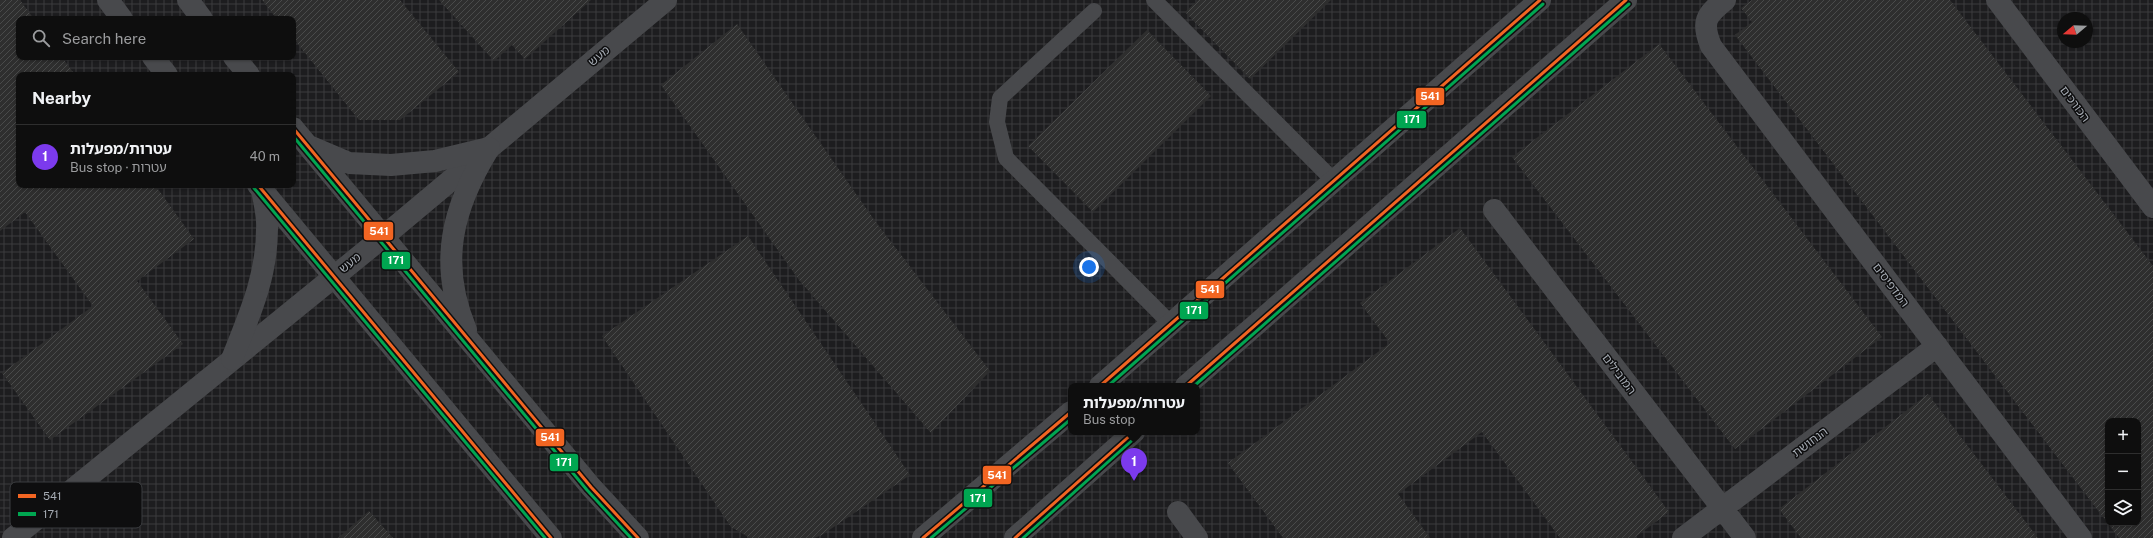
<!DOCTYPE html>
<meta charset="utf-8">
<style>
:root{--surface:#0e0e0e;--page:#171717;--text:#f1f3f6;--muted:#9b9c9e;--line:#2e2e2e;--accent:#7c3aed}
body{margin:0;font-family:"Public Sans","Noto Sans Hebrew",sans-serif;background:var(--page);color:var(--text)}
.controls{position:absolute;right:12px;bottom:12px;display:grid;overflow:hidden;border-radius:8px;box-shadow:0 1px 3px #0004}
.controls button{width:36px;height:36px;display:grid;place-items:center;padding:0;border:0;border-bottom:1px solid var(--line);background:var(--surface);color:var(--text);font:20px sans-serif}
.compass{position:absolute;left:2057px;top:12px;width:36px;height:36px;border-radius:50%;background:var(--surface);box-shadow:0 1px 3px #0004;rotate:251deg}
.you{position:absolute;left:1089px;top:267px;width:14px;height:14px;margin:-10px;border:3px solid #fff;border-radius:50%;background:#1a73e8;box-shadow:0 0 0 6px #1a73e833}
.badge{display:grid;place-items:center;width:26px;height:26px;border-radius:50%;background:var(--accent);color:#fff;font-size:13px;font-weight:700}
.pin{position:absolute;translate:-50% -33px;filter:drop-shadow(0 1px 2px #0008)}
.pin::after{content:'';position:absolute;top:21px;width:14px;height:12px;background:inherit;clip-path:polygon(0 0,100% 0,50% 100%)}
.popup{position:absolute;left:1068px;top:383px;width:132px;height:52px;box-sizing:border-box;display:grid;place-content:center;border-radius:8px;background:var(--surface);filter:drop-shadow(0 1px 3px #0005);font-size:13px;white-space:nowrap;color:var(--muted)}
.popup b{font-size:15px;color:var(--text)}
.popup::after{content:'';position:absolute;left:50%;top:100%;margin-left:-8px;border:8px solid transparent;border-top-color:var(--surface)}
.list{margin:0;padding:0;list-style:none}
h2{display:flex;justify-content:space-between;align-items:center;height:52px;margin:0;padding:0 16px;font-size:17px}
h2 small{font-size:13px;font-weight:400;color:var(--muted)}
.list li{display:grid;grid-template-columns:26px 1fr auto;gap:12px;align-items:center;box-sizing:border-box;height:64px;padding:0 16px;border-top:1px solid var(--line)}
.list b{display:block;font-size:15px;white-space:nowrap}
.list p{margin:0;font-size:13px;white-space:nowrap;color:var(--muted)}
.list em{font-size:13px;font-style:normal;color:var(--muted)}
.icon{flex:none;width:22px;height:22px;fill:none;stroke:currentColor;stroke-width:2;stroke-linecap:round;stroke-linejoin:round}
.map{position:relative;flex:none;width:2153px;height:538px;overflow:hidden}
.search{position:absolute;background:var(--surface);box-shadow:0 1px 3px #0004;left:16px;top:16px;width:280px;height:44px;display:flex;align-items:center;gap:10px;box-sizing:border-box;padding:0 14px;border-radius:8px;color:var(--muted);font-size:15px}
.panel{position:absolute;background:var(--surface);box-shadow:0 1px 3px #0004;left:16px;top:72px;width:280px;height:116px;border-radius:8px}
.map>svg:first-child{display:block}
</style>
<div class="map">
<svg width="2153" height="538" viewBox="0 0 2153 538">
<defs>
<pattern id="industrial-grid" width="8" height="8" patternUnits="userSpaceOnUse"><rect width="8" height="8" fill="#1d1d1f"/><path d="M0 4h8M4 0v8" fill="none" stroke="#3b3b3d"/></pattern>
<pattern id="building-hatch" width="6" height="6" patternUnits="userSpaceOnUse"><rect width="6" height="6" fill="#2e2e2e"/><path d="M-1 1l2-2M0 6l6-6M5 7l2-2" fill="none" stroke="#494a4a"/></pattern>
</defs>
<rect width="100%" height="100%" fill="#131313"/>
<path fill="url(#industrial-grid)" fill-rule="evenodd" d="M 0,0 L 2153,0 L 2153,538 L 0,538 ZM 2063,18 L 2087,18 L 2087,42 L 2063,42 ZM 19,19 L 293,19 L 293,57 L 19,57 ZM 19,75 L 293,75 L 293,185 L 19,185 ZM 1071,386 L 1197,386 L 1197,432 L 1071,432 ZM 2108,421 L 2138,421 L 2138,523 L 2108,523 Z"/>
<path fill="url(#building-hatch)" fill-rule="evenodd" d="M 0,0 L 20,0 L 34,19 L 19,19 L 19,57 L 62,57 L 75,75 L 19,75 L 19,185 L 155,185 L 194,239 L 137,281 L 183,344 L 50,440 L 2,373 L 93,306 L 25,212 L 0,231 Z
M 262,0 L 400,0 L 459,72 L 400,120 L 359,120 L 293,38 L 293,19 L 277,19 Z
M 439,0 L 591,0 L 525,59 L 512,45 L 494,61 Z
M 1198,0 L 1331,0 L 1250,79 L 1185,12 Z
M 1752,0 L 1950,0 L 2153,266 L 2153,538 L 2119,538 L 1735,35 L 1752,22 L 1741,8 ZM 2108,421 L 2138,421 L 2138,523 L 2108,523 Z
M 737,24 L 875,221 L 990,371 L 931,433 L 799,280 L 661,85 Z
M 1147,30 L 1211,96 L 1093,212 L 1028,146 Z
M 1659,44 L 1882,337 L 1735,449 L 1512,157 Z
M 1460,228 L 1669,512 L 1634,538 L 1560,538 L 1482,432 L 1398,494 L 1430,538 L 1283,538 L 1228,463 L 1390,343 L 1360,303 Z
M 748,236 L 910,475 L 822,535 L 814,538 L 750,538 L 731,527 L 602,336 Z
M 1928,394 L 2038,538 L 1801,538 L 1779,509 Z
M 369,511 L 393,538 L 338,538 Z"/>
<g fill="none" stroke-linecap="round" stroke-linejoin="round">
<path stroke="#48494c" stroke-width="16" d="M 1154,0 L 1334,181
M 1094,11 L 1000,98 L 997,122 L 1006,158 L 1171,324"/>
<path stroke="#48494c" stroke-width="22" d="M 1725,0 C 1706,15 1701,22 1711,46 L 2081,538
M 1997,0 L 2153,207
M 1494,210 L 1745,538
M 1178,512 L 1197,538
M 13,538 L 383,237 L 666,0
M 1683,538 L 1937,346"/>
<path stroke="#48494c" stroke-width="22" d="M 108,0 L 122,19
M 188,0 L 202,19
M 153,57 L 167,75
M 234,57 L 249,75
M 293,128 L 591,487 L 638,538
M 309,146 L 349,163 L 391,165 L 435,161 L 489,148
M 258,185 L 551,538
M 466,330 C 438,263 452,208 489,148
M 232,359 C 249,316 267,277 267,229 C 268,216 264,202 262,189
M 1100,386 L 1540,0
M 1186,386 L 1626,0
M 923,538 L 1071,412
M 1015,538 L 1134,432"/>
<defs>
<path id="bus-1" d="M 293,128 L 591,487 L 638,538
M 258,185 L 551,538
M 1100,386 L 1540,0
M 1186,386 L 1626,0
M 923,538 L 1071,412
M 1015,538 L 1134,432"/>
<path id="bus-2" d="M 293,136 L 587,490 L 631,538
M 254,188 L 545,538
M 1108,386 L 1543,4
M 1194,386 L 1629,4
M 931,538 L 1071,419
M 1023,538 L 1137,436"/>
</defs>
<use href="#bus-1" stroke="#0e0e0f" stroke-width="6"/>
<use href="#bus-2" stroke="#0e0e0f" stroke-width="6"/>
<use href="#bus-1" stroke="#f26522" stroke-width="3"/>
<use href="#bus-2" stroke="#00a651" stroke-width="3"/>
</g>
<g text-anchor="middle" stroke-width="3" stroke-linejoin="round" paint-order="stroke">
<g font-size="12" fill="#a5abb3" stroke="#0e0e0f">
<text transform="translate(599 56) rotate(-40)" y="4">מעש</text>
<text transform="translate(2075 104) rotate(53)" y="4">הכורכים</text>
<text transform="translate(350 263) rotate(-39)" y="4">מעש</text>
<text transform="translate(1891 285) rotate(53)" y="4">המדפיסים</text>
<text transform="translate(1619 374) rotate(53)" y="4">המובילים</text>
<text transform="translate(1810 442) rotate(-37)" y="4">הנחושת</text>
</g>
</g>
<rect x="10" y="482" width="132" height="46" rx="6" fill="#0e0e0f" stroke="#3b3d40" stroke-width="1"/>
<rect x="18" y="494" width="18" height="4" fill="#f26522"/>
<rect x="18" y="512" width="18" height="4" fill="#00a651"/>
<g font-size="11" fill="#a5abb3">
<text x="43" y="500">541</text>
<text x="43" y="518">171</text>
</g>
<g stroke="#0e0e0f" stroke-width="1.5">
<rect x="1415" y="87" width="30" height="19" rx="4" fill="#f26522"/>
<rect x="1396" y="110" width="31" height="19" rx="4" fill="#00a651"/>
<rect x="363" y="221" width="31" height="20" rx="4" fill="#f26522"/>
<rect x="381" y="251" width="30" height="19" rx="4" fill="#00a651"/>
<rect x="1195" y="280" width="30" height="19" rx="4" fill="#f26522"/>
<rect x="1179" y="301" width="30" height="19" rx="4" fill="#00a651"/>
<rect x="535" y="428" width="30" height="19" rx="4" fill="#f26522"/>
<rect x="549" y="453" width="30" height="19" rx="4" fill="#00a651"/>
<rect x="982" y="465" width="30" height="20" rx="4" fill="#f26522"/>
<rect x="963" y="488" width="30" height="20" rx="4" fill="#00a651"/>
</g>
<g font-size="11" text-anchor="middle" font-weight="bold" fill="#fff">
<text x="1430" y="100">541</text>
<text x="1412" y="123">171</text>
<text x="379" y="235">541</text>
<text x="396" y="264">171</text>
<text x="1210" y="293">541</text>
<text x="1194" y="314">171</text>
<text x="550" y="441">541</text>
<text x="564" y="466">171</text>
<text x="997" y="479">541</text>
<text x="978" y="502">171</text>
</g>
</svg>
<div class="controls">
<button>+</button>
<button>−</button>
<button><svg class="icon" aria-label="layers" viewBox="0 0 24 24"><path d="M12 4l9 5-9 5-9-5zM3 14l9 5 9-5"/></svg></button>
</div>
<svg class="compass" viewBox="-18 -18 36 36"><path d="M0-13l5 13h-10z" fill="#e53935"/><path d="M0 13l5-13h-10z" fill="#9b9c9e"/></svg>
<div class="you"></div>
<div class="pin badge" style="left:1134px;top:481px">1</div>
<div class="popup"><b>עטרות/מפעלות</b>Bus stop</div>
<div class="search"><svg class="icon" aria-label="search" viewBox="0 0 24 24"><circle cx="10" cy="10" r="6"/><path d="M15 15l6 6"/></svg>Search here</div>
<section class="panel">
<h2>Nearby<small></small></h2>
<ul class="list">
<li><span class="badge">1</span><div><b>עטרות/מפעלות</b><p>Bus stop · עטרות</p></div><em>40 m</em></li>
</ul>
</section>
</div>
